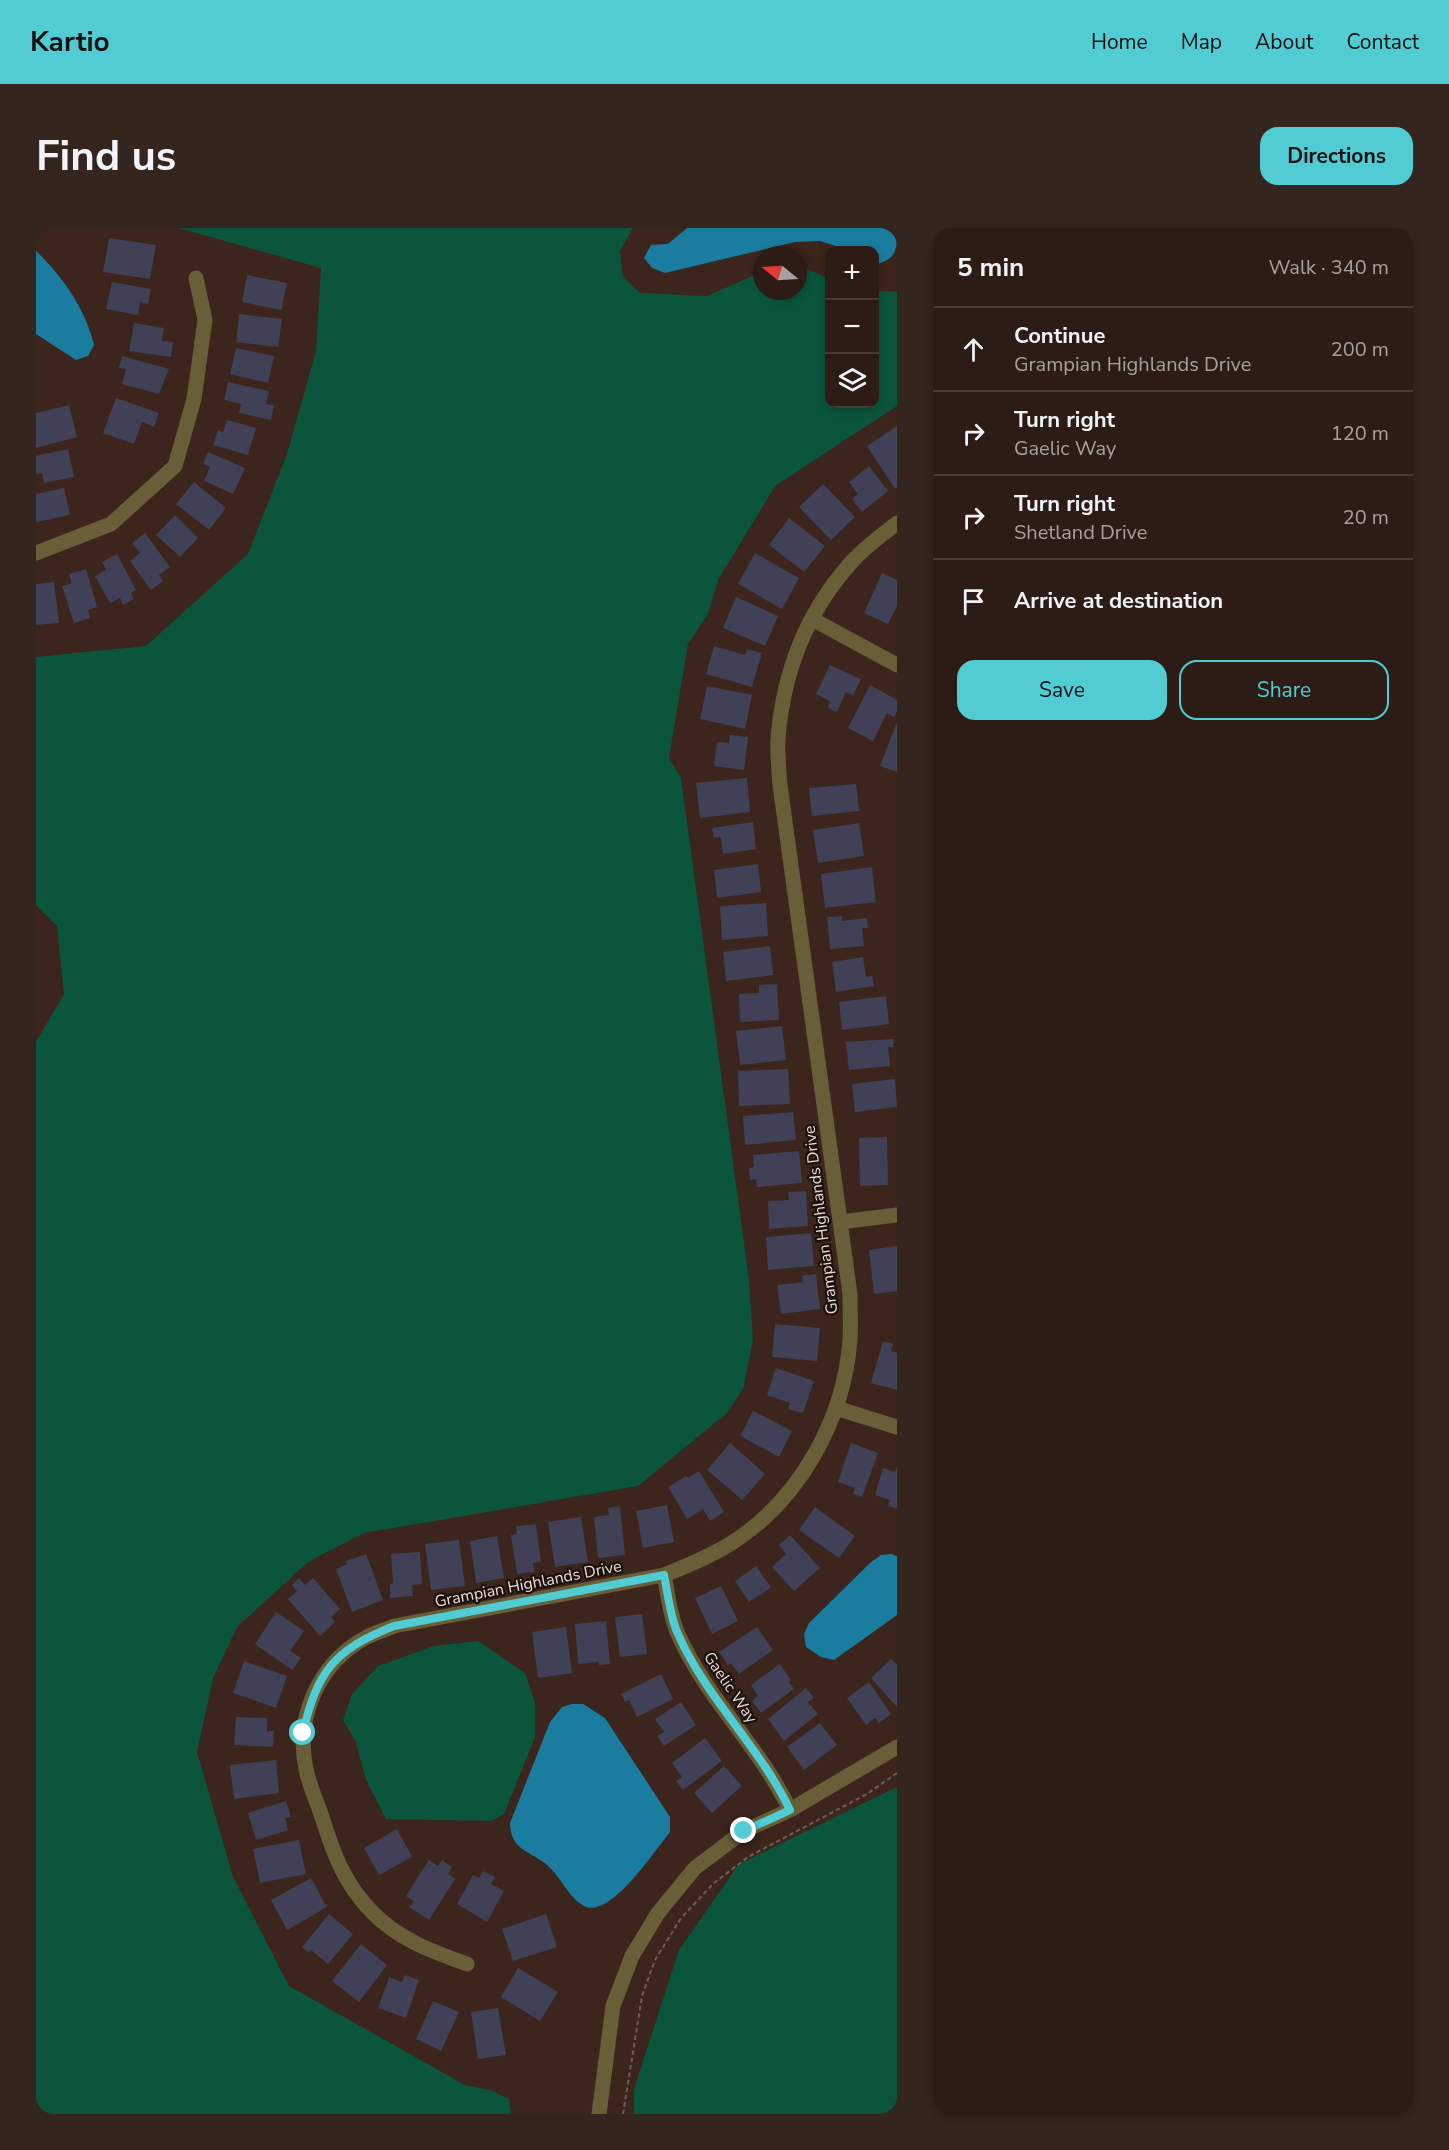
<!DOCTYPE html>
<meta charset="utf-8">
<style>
:root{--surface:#2c1c15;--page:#34251e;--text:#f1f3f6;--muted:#a6a1a0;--line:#483a34;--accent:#51ccd3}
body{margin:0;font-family:"Nunito Sans",sans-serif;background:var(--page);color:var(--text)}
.controls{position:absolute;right:18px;top:18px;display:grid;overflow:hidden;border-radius:12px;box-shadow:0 3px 9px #0003}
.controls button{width:54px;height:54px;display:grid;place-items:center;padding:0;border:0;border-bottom:2px solid var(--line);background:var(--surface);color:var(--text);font:30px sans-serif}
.compass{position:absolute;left:717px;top:18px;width:54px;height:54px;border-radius:50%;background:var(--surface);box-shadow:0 3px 9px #0003;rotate:288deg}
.stop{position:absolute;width:18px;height:18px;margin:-14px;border:4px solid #51ccd3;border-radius:50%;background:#fff}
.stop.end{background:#51ccd3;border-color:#fff;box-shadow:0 2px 6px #0008}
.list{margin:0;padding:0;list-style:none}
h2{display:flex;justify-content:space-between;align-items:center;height:78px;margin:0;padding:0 24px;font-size:26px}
h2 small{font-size:20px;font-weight:400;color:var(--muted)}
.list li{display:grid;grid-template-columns:39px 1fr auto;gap:18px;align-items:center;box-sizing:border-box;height:84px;padding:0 24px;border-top:2px solid var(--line)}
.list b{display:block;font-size:22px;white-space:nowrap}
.list p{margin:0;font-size:20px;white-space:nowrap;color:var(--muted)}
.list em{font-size:20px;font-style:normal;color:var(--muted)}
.actions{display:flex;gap:12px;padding:18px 24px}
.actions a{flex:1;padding:14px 0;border:2px solid var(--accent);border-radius:18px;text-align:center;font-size:21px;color:var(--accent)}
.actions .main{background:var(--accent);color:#111}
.icon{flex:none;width:33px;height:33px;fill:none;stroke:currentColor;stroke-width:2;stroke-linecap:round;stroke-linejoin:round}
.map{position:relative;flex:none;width:861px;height:1886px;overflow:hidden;border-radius:18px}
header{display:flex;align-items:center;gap:36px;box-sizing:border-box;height:84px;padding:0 30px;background:var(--accent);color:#111}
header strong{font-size:28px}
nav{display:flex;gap:33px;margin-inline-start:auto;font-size:21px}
.intro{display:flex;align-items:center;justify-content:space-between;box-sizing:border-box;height:144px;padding:0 36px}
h1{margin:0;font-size:42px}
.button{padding:15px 27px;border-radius:18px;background:var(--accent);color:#111;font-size:21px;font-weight:700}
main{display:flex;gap:36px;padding:0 36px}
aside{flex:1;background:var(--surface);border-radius:18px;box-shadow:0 3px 9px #0003}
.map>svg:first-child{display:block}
</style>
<header>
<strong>Kartio</strong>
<nav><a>Home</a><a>Map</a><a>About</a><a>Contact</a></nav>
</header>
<div class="intro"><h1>Find us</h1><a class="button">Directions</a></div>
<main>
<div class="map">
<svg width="861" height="1886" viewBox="0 0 861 1886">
<rect width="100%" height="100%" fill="#3b251c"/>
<path fill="#0b553c" d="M 143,0 L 597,0 L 584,23 L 587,49 L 604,65 L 671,68 L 726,44 L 726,63 L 762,63 L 762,41 L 772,41 L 793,51 L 794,176 L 838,176 L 839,63 L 861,63 L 861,178 L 739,258 L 682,352 L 672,386 L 652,416 L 633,530 L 645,550 L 713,1052 L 717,1112 L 707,1161 L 691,1185 L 602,1258 L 328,1305 L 272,1334 L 201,1399 L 177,1450 L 161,1524 L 197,1649 L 253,1758 L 429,1857 L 454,1862 L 473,1871 L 475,1885 L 471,1886 L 0,1886 L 0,814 L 28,766 L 21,698 L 0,677 L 0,429 L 110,418 L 212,326 L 251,226 L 280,123 L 285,40 Z
M 442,1413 L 489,1445 L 499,1475 L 499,1509 L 468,1586 L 455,1593 L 350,1591 L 330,1552 L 319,1512 L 307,1492 L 316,1466 L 342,1438 L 398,1418 Z
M 861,1559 L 861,1886 L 598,1886 L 598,1861 L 643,1722 L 703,1636 Z"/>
<path fill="#1a7c9f" d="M 651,0 L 861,0 C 861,23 861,30 839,37 L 838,22 L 812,22 L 784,13 L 759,14 L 629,45 L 616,40 L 608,30 L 615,17 L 632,16 Z
M 0,23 C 27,49 49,80 58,117 L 52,128 L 40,132 L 0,106 Z
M 855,1326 L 861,1328 L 861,1387 L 798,1432 L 785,1429 L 770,1419 L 768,1406 L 773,1395 L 834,1335 L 845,1327 Z
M 536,1476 L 547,1476 L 569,1490 L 634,1589 L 634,1604 C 619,1622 574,1692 548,1678 C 532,1669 525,1649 511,1637 C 493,1622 475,1623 474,1595 L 514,1494 L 526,1479 Z"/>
<path fill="#404056" d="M 73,10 L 120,17 L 114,51 L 67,44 Z
M 211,47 L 251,55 L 245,82 L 206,74 Z
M 76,54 L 115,61 L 112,76 L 104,74 L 102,87 L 70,81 Z
M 203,86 L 246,91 L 242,119 L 200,114 Z
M 98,95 L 128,100 L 126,113 L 137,114 L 135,129 L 93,123 Z
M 200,120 L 238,128 L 232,155 L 194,146 Z
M 86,128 L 133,141 L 123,166 L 86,156 L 90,141 L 83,140 Z
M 192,154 L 233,163 L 230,176 L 238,177 L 235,192 L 203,185 L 205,176 L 188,172 Z
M 80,170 L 123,185 L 118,199 L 106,194 L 98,216 L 67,205 Z
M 33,177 L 41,209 L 0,220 L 0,185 Z
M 191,192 L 220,200 L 212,227 L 177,217 L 182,202 L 187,204 Z
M 861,198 L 861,259 L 859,261 L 831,218 Z
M 32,221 L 38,249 L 8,255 L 6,245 L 0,246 L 0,228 Z
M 172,224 L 209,240 L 197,266 L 168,253 L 174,239 L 167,236 Z
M 833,238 L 852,263 L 826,284 L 816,271 L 822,266 L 813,254 Z
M 158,254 L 190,280 L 173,302 L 140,276 Z
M 787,256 L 819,289 L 795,312 L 763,279 Z
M 28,260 L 34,287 L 0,294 L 0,266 Z
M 139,287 L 162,310 L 144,329 L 120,307 Z
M 753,290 L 789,318 L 768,344 L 733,317 Z
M 109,305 L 134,339 L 123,347 L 127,353 L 115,362 L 94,333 L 104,325 L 96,315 Z
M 719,325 L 763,350 L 746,381 L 702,356 Z
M 81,326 L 100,362 L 95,365 L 98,371 L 87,377 L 84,370 L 74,375 L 59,348 L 70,342 L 66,334 Z
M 50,341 L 61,379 L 52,382 L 54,390 L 38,395 L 26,358 L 36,355 L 33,346 Z
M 846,345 L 861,352 L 861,378 L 852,396 L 828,385 Z
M 18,354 L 23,395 L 0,397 L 0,356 Z
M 700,369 L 742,388 L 729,418 L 687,400 Z
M 678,418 L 709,427 L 711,421 L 726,425 L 716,459 L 670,446 Z
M 794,437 L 825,451 L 817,468 L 810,464 L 801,484 L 792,480 L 794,473 L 780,466 Z
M 834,457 L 861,472 L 861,483 L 858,489 L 851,485 L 837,513 L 812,500 Z
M 671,458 L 716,467 L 709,501 L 664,491 Z
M 861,494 L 861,544 L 844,538 Z
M 694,507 L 712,509 L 708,542 L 678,538 L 681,514 L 693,515 Z
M 711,550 L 714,584 L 664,590 L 660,555 Z
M 820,556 L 823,583 L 776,588 L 773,560 Z
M 717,594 L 720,621 L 687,626 L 685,609 L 678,610 L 676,600 Z
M 823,595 L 828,628 L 782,635 L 777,602 Z
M 722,636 L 725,664 L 681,670 L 678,642 Z
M 836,639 L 840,674 L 789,680 L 785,646 Z
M 730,675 L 732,708 L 686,712 L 684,678 Z
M 806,688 L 806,693 L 831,690 L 832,700 L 826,700 L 828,718 L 794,721 L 791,689 Z
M 734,718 L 737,747 L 690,753 L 687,724 Z
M 827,729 L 830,749 L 836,748 L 838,758 L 800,764 L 796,734 Z
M 741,756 L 743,792 L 704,794 L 703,766 L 723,765 L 723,757 Z
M 850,768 L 853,796 L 806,802 L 803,774 Z
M 746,798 L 750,832 L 704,837 L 700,803 Z
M 857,811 L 858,819 L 852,819 L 854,838 L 813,842 L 810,814 Z
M 752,841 L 754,876 L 703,878 L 702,843 Z
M 859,851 L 861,879 L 819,884 L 816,856 Z
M 757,884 L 760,912 L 709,917 L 707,888 Z
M 851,909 L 852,957 L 824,958 L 823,910 Z
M 763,923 L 766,955 L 721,959 L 720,951 L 714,952 L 713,940 L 718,939 L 717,927 Z
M 770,963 L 772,998 L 733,1001 L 732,973 L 753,972 L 752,964 Z
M 775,1005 L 778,1038 L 732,1042 L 730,1009 Z
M 861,1018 L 861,1063 L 838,1066 L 833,1022 Z
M 780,1046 L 784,1081 L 745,1086 L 741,1057 L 767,1054 L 766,1048 Z
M 739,1096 L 784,1100 L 781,1133 L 736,1129 Z
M 847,1113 L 857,1116 L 855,1123 L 861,1125 L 861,1162 L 835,1155 Z
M 740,1140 L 778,1153 L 767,1185 L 752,1181 L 754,1175 L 731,1167 Z
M 717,1183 L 756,1203 L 743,1229 L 704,1208 Z
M 694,1215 L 729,1246 L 706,1272 L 671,1242 Z
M 815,1215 L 842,1225 L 826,1269 L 817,1266 L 819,1260 L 802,1254 Z
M 861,1239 L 861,1281 L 852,1278 L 854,1272 L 839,1267 L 847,1240 L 859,1244 Z
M 663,1243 L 688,1284 L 674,1293 L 667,1281 L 651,1291 L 632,1259 L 650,1248 L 652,1250 Z
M 631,1277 L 638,1314 L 607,1320 L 600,1283 Z
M 584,1278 L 589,1327 L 562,1330 L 558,1289 L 573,1287 L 572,1280 Z
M 779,1279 L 819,1308 L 803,1330 L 763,1302 Z
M 545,1289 L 552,1334 L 519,1339 L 512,1294 Z
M 500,1296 L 505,1334 L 497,1335 L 498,1344 L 481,1346 L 475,1307 L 481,1306 L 480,1298 Z
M 754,1307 L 784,1340 L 758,1363 L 736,1339 L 750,1326 L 743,1317 Z
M 461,1308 L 468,1350 L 440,1355 L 434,1313 Z
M 423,1312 L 429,1358 L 395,1362 L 389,1316 Z
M 384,1324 L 386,1356 L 376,1357 L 377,1368 L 354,1370 L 354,1356 L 357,1355 L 355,1326 Z
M 330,1326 L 347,1372 L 316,1384 L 300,1341 L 311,1336 L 310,1333 Z
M 720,1338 L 735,1360 L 713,1374 L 699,1353 Z
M 263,1350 L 269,1357 L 277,1350 L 304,1381 L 295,1389 L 299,1394 L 284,1408 L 252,1371 L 261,1363 L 256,1357 Z
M 685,1358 L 702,1393 L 676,1406 L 659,1370 Z
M 240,1384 L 268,1403 L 254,1423 L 265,1430 L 256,1442 L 219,1416 Z
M 606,1386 L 611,1426 L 584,1429 L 579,1389 Z
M 570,1393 L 574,1436 L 563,1437 L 563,1434 L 542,1436 L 539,1396 Z
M 530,1399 L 536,1445 L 502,1450 L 496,1404 Z
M 721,1399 L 737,1422 L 703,1446 L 695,1435 L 692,1437 L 683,1424 Z
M 855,1431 L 861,1437 L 861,1479 L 835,1450 Z
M 208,1433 L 251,1448 L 240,1480 L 197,1465 Z
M 744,1436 L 755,1452 L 753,1454 L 758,1461 L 725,1485 L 716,1473 L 722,1468 L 715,1457 Z
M 625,1446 L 637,1471 L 601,1489 L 593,1472 L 589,1474 L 585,1466 Z
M 833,1454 L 855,1486 L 843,1495 L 839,1490 L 830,1497 L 811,1470 Z
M 770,1460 L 778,1470 L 772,1474 L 782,1486 L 748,1513 L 732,1491 Z
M 645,1474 L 660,1497 L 628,1518 L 621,1508 L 628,1504 L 619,1491 Z
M 200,1489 L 231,1490 L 231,1503 L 238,1503 L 237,1519 L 198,1517 Z
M 784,1495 L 801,1517 L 768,1542 L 751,1519 Z
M 669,1510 L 686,1533 L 647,1562 L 640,1553 L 646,1549 L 636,1535 Z
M 240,1532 L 243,1565 L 198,1571 L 194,1537 Z
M 688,1538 L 706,1558 L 676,1585 L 658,1565 Z
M 250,1573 L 255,1589 L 249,1590 L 252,1602 L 220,1612 L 212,1585 Z
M 361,1601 L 376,1629 L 343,1647 L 328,1620 Z
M 263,1612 L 270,1646 L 224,1655 L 217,1621 Z
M 393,1632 L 402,1638 L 406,1632 L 416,1639 L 412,1646 L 419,1651 L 393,1692 L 373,1679 L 378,1673 L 370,1668 Z
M 447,1643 L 459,1649 L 455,1656 L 468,1663 L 451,1694 L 421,1676 L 437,1647 L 443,1650 Z
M 275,1650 L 291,1679 L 251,1702 L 235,1672 Z
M 293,1686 L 317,1706 L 292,1736 L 275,1722 L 273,1725 L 266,1719 Z
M 510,1686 L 521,1719 L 477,1733 L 466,1701 Z
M 325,1716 L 351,1737 L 323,1774 L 296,1753 Z
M 482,1740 L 522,1764 L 504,1793 L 465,1769 Z
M 369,1747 L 383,1752 L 370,1790 L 342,1780 L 353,1749 L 366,1754 Z
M 397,1773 L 423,1784 L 405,1823 L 380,1811 Z
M 462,1780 L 470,1827 L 442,1831 L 435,1784 Z"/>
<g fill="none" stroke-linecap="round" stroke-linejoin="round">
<path stroke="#705c54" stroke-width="2" stroke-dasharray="4.5 3" stroke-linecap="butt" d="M 587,1886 L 606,1768 L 619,1732 L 645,1690 L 678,1655 L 712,1629 L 831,1566 L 861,1545"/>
<path stroke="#685e38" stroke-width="15" d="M 0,325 L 75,296 L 139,238 L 158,171 L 169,92 L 160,50
M 776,391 L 861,437
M 804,994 L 861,987
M 800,1180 L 861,1199
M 628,1347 C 632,1366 634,1389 642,1406 C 670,1470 724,1519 754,1582
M 431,1736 C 397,1724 362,1711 336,1684 C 308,1655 298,1627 286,1589 C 281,1574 273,1557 270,1541 C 259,1490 282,1436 329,1410 C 338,1405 349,1402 358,1398 L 628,1347 C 651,1338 673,1329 694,1316 C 763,1273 808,1192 814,1112 C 815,1097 814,1081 814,1066 L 744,557 C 743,542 741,526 742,511 C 747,446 769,387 813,337 C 826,321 845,308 861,295
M 563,1886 L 577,1778 L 596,1728 L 622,1685 L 659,1640 L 708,1603 L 754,1582 L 861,1519"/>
</g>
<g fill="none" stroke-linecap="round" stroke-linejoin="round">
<path stroke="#51ccd3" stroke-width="8" d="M 267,1505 C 280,1443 300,1421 358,1398 L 628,1347 C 632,1366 634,1389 642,1406 C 670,1470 724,1519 754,1582 L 708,1603"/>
</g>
<g text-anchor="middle" stroke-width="4.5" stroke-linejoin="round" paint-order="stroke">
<g font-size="16" fill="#ebdcd6" stroke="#1b110d">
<text transform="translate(784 992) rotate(-97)" y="6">Grampian Highlands Drive</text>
<text transform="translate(492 1355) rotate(-11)" y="6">Grampian Highlands Drive</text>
<text transform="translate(695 1459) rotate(56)" y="6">Gaelic Way</text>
</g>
</g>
</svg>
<div class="controls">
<button>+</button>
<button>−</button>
<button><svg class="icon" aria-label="layers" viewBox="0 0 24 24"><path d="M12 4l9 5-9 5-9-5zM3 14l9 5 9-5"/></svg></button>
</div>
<svg class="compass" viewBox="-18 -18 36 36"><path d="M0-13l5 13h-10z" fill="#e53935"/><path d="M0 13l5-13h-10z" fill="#a6a1a0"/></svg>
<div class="stop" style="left:267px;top:1505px"></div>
<div class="stop end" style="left:708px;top:1603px"></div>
</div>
<aside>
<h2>5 min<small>Walk · 340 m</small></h2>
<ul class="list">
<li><svg class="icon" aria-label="ahead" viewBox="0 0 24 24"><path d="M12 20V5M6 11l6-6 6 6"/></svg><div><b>Continue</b><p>Grampian Highlands Drive</p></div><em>200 m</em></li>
<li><svg class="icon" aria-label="right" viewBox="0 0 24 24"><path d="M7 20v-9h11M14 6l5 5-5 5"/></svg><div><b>Turn right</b><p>Gaelic Way</p></div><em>120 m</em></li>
<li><svg class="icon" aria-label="right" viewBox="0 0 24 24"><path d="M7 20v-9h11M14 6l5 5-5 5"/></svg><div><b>Turn right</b><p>Shetland Drive</p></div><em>20 m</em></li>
<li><svg class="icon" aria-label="arrive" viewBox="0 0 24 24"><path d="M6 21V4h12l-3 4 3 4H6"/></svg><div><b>Arrive at destination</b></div></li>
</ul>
<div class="actions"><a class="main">Save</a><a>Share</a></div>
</aside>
</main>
